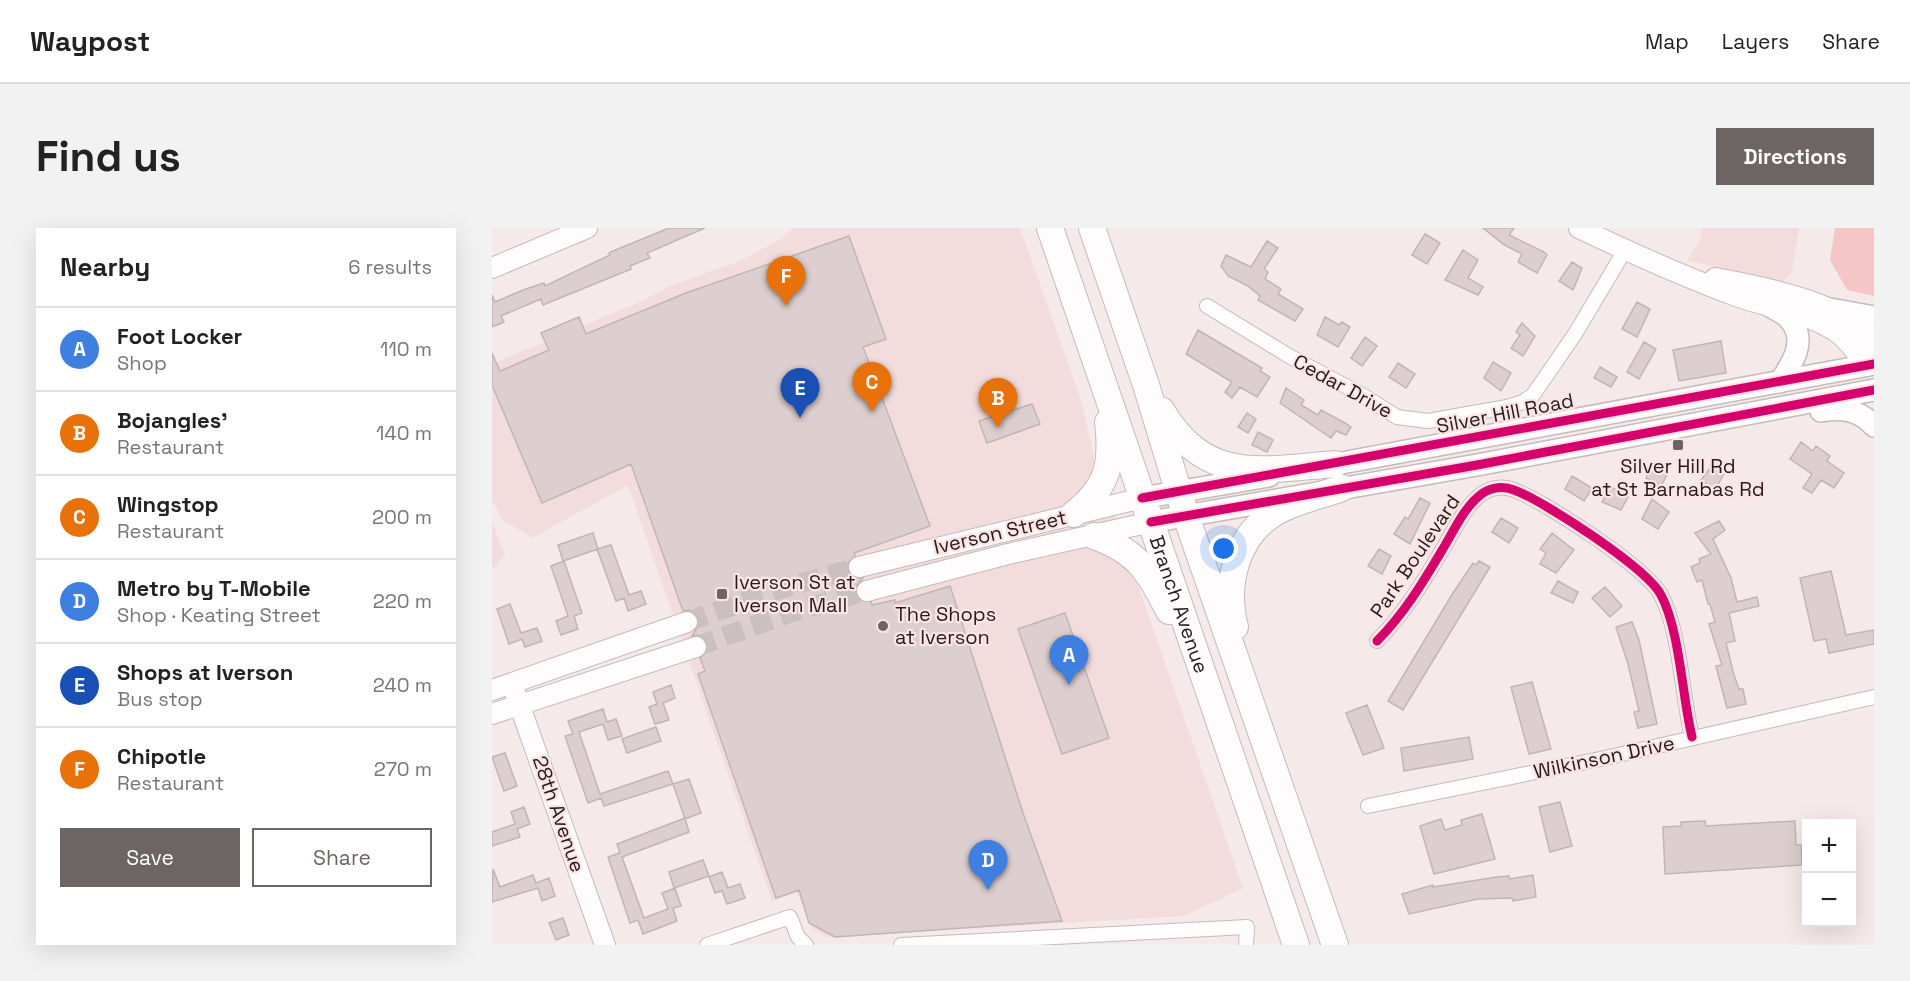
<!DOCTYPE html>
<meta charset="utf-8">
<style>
:root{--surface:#fff;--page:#f2f2f2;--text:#222;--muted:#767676;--line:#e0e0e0;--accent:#6d6464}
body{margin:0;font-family:"Space Grotesk",sans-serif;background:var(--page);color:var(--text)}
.controls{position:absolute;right:18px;bottom:18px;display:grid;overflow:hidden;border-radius:0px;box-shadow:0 6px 24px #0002}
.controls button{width:54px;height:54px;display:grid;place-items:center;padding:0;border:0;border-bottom:2px solid var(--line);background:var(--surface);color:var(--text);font:30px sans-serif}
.you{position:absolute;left:732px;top:321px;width:21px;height:21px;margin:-15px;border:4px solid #fff;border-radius:50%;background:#1a73e8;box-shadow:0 0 0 9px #1a73e833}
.badge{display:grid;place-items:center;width:39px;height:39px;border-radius:50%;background:var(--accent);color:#fff;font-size:20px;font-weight:700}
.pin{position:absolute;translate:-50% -50px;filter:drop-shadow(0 2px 3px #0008)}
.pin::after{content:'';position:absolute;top:32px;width:21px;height:18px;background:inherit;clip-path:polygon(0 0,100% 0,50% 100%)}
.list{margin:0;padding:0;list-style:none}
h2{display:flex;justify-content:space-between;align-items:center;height:78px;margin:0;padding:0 24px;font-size:26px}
h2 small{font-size:20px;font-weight:400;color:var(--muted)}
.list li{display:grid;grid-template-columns:39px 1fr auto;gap:18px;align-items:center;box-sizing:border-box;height:84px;padding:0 24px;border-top:2px solid var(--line)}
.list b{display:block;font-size:22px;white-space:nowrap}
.list p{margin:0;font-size:20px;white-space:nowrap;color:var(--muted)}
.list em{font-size:20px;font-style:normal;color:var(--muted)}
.actions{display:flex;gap:12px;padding:18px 24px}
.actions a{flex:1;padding:14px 0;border:2px solid var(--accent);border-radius:0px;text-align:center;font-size:21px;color:var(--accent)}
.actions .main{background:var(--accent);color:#fff}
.map{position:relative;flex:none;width:1382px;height:717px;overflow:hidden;border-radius:0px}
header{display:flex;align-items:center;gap:36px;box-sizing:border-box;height:84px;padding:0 30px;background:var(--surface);border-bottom:2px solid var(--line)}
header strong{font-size:28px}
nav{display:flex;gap:33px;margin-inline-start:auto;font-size:21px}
.intro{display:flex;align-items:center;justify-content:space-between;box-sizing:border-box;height:144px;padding:0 36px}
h1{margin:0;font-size:42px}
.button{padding:15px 27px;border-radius:0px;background:var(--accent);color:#fff;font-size:21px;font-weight:700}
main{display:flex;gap:36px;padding:0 36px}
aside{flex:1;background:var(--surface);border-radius:0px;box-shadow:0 6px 24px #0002}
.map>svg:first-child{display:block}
</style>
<header>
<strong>Waypost</strong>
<nav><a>Map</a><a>Layers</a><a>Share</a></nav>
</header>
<div class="intro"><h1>Find us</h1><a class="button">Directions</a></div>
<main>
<aside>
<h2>Nearby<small>6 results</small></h2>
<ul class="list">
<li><span class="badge" style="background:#3f7fe0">A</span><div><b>Foot Locker</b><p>Shop</p></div><em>110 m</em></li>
<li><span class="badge" style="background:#e8710a">B</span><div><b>Bojangles'</b><p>Restaurant</p></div><em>140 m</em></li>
<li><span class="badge" style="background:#e8710a">C</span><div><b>Wingstop</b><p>Restaurant</p></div><em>200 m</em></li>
<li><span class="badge" style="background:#3f7fe0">D</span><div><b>Metro by T-Mobile</b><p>Shop · Keating Street</p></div><em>220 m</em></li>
<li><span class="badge" style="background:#1a4fb4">E</span><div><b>Shops at Iverson</b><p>Bus stop</p></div><em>240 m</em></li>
<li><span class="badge" style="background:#e8710a">F</span><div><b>Chipotle</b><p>Restaurant</p></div><em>270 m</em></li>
</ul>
<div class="actions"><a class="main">Save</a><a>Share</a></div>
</aside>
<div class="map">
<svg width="1382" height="717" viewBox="0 0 1382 717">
<rect width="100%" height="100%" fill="#f5e9e9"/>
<path fill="#f3dcdc" d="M 301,0 L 528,0 L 589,172 L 602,230 L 751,660 L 692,688 L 343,709 L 335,709 L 321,702 L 305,665 L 280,673 L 136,257 L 40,310 L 11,292 L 0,272 L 0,136 L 152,72 L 175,59 L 248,33 L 289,11 Z
M 1210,0 L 1307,0 L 1300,44 L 1292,53 L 1282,55 L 1196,32 L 1209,10 Z
M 0,294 L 13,327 L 0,342 Z"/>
<path fill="#f4c6c5" d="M 1343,0 L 1382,0 L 1382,68 L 1355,62 L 1338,32 Z"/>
<path fill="#ddcfcf" stroke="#bfb6b5" stroke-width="1.5" d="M 177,0 L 213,0 L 155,25 L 158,30 L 138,38 L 139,41 L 51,77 L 49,71 L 9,88 L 12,94 L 0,99 L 0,67 L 3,74 L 31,62 L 52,55 L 53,58 L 118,27 L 117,25 L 121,23 Z
M 991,0 L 1022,0 L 1017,7 L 1052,24 L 1055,27 L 1045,45 L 1026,34 L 1030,26 L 1011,16 Z
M 933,6 L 948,15 L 935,36 L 920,27 Z
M 357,8 L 394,111 L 371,119 L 438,298 L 362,325 L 363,328 L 356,335 L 356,342 L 363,350 L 371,350 L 363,360 L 366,371 L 379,374 L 380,377 L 403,372 L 403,375 L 458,358 L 531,585 L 570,693 L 343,709 L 317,695 L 307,662 L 284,670 L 206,446 L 213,443 L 208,430 L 216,422 L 215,415 L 207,407 L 200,408 L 207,397 L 206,390 L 198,382 L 191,383 L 139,236 L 50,275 L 0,157 L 0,125 L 8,143 L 57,122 L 49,105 L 87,89 L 94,106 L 194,65 Z
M 775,13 L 786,20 L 772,41 L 776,44 L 773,51 L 789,61 L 786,66 L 811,81 L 803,93 L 766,72 L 768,68 L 756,58 L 736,48 L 729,38 L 734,27 L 759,39 Z
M 971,22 L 986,32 L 976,50 L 991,59 L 986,67 L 953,52 Z
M 1080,34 L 1090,40 L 1081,62 L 1067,53 Z
M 1145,74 L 1158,81 L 1145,109 L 1130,101 Z
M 833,89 L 847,97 L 850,94 L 858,99 L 846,119 L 825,107 Z
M 1030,95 L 1043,108 L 1031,128 L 1019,120 L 1028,107 L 1024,104 Z
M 706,102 L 770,140 L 768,143 L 778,149 L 765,169 L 748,159 L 740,170 L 733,164 L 740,154 L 694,126 Z
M 873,109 L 885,118 L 870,138 L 859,130 Z
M 1229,113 L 1234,145 L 1187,153 L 1181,122 Z
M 1152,114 L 1164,121 L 1147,151 L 1135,144 Z
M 1001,134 L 1019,145 L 1009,163 L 992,150 Z
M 906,135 L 923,146 L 914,160 L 897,149 Z
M 1108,139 L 1125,149 L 1119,159 L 1102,150 Z
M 794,160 L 812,172 L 809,177 L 826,187 L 829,182 L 853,195 L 859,199 L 854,207 L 844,203 L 839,210 L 788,175 Z
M 540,176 L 548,196 L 495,215 L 487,193 Z
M 755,185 L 764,191 L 756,205 L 746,199 Z
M 766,204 L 781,212 L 775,224 L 760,217 Z
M 1309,214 L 1321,223 L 1324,218 L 1338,228 L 1335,233 L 1352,245 L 1342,260 L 1329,252 L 1320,265 L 1311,260 L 1320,246 L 1298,231 Z
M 1222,235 L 1233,244 L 1223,262 L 1209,252 Z
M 1161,236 L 1176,245 L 1169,258 L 1154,250 Z
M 1080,248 L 1100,260 L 1092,273 L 1073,261 Z
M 1119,259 L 1136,269 L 1129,282 L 1110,274 Z
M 928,270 L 938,275 L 918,316 L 902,306 L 913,289 L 916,291 Z
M 1160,271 L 1177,284 L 1166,301 L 1150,291 Z
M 1009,290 L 1026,300 L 1017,315 L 1000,304 Z
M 1227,293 L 1233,302 L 1221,311 L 1239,350 L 1245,374 L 1265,369 L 1267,378 L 1237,385 L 1243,413 L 1234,415 L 1242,447 L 1247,461 L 1251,461 L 1254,476 L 1235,480 L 1224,438 L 1230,437 L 1217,396 L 1223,394 L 1218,376 L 1216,376 L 1210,352 L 1205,354 L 1199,339 L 1208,335 L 1207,331 L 1219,326 L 1203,305 Z
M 101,305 L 106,321 L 71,333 L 66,317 Z
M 1060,305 L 1082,322 L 1064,345 L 1048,336 L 1054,325 L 1048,321 Z
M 119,317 L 137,367 L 149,363 L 154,376 L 136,383 L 132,370 L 124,373 L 105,321 Z
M 887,321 L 899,328 L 890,346 L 876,338 Z
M 72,333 L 90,385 L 82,388 L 86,401 L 69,407 L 64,393 L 76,388 L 59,338 Z
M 987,333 L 998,339 L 911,482 L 896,473 L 961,365 L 981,335 L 984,337 Z
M 1339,343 L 1354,407 L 1382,402 L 1382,416 L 1337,425 L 1334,411 L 1322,413 L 1308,350 Z
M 1066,353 L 1086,364 L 1081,375 L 1059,365 Z
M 1113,359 L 1130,378 L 1118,389 L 1100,370 Z
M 18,376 L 29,405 L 45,400 L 50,413 L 33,419 L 30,411 L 17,416 L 5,381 Z
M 573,385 L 617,510 L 570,526 L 526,401 Z
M 1140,394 L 1147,412 L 1165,496 L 1146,500 L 1142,484 L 1147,483 L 1136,436 L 1124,399 Z
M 1040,454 L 1059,521 L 1037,526 L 1019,459 Z
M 179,457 L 183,470 L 171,475 L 177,492 L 163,496 L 157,479 L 165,476 L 161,464 Z
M 875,477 L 892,520 L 871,527 L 854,485 Z
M 111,481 L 115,494 L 124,491 L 130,508 L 116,512 L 111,496 L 87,504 L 108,566 L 176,543 L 181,556 L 112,578 L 109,570 L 96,575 L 73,508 L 81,506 L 76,493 Z
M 164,499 L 169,513 L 135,525 L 130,511 Z
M 977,509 L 981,531 L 912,543 L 909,520 Z
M 13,525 L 25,558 L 12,563 L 0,529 Z
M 197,551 L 209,585 L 193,591 L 181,556 Z
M 1068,574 L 1080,618 L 1058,624 L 1047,579 Z
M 32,579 L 38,596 L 25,601 L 28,609 L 0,618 L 0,604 L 23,596 L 19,584 Z
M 990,586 L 1003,631 L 942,646 L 928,598 L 949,591 L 953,602 L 970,597 L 969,592 Z
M 193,590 L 197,604 L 130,629 L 152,690 L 176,681 L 170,665 L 183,660 L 189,678 L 181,680 L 185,693 L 151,706 L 146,692 L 138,695 L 116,629 L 128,625 L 125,616 Z
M 1213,593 L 1214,598 L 1303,593 L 1304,617 L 1309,617 L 1310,637 L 1173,646 L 1171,599 L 1189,598 L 1189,594 Z
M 211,632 L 217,648 L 182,660 L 177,644 Z
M 1,641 L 8,659 L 41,647 L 44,655 L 57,650 L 63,668 L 50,673 L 46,660 L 0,674 Z
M 230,644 L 236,660 L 248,656 L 253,670 L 235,676 L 230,663 L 223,665 L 217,649 Z
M 1041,647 L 1044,669 L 1021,673 L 1020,670 L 986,671 L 917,686 L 910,666 L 941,657 L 941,659 L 1005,649 L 1017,648 L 1018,651 Z
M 71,690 L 77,707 L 64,712 L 57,695 Z"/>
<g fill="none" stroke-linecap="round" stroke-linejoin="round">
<path stroke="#cbc0c0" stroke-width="20" stroke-dasharray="20 10" stroke-linecap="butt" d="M 195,394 L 287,361 L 367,339
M 204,419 L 297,385 L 375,363"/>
<defs>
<path id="street" d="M 715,78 L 797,128 L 872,168 L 905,189 L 936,193 L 1015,179 L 1031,174 L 1041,167 L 1083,106 L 1133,22
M 885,413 C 911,387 930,356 949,324 C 961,305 972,278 991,265 C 1000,259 1012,258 1022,262 C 1052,273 1155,340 1169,367 C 1188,403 1190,468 1200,509
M 876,578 L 1113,530 L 1382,469
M 215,717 L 298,689 L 306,709 L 314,717
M 409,717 L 755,699 L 754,717"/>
<path id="secondary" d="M 1087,0 C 1139,25 1190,48 1244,68 C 1275,79 1311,84 1340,101 C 1355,110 1364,124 1374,138
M 0,40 L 95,0
M 1223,50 C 1269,59 1357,73 1382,117
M 367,339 L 650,270
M 375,363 L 516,326 L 659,294
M 20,456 L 113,717
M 0,462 L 195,394
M 0,486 L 204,419"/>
<path id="primary" d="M 1278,78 C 1284,82 1294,86 1298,92 C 1316,112 1300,136 1288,154
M 1338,81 L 1382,89
M 1329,183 C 1350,179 1368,182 1382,198
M 828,239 L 1382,136
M 650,270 L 777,248
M 659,294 L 985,237 L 1382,162"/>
<g id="highway">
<path id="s1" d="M 558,0 L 804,717"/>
<path d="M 600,0 L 654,157 L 694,288 L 843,717"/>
<path d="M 669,182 C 714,257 768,242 843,236"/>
<path d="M 582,286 C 616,259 621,236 616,194"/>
<path d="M 602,308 C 645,323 657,343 677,383"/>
<path d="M 743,399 C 732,357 744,307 784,284 C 803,273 828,268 850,260"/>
</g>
</defs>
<use href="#street" stroke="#c4bbbb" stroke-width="16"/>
<use href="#secondary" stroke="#c4bbbb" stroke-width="22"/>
<use href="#primary" stroke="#c4bbbb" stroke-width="24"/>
<use href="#highway" stroke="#c4bbbb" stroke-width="28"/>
<use href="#street" stroke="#fefcfc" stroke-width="14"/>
<use href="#secondary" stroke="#fefcfc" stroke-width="20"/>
<use href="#primary" stroke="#fefcfc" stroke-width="21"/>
<use href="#highway" stroke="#fefcfc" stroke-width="26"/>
<defs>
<path id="cycleway" d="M 650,270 L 1382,136
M 659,294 L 985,237 L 1382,162
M 885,413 C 911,387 930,356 949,324 C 961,305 972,278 991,265 C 1000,259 1012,258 1022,262 C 1052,273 1155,340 1169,367 C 1188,403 1190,468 1200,509"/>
</defs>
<use href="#cycleway" stroke="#fbe4e3" stroke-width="13"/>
<use href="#cycleway" stroke="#d6006c" stroke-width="9"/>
</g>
<g fill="#6d6464" stroke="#fbe4e3" stroke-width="2">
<rect x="1180" y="211" width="12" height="12" rx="3"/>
<rect x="224" y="360" width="12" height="12" rx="3"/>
<circle cx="391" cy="398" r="6"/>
</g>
<g text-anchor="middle" stroke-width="4.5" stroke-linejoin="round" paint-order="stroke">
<g font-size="20" fill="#241c1c" stroke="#fbe4e3">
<text transform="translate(851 158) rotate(29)" y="7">Cedar Drive</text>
<text transform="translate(1013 185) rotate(-11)" y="7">Silver Hill Road</text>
<text transform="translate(508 304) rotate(-13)" y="7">Iverson Street</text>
<text transform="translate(923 328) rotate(-56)" y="7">Park Boulevard</text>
<text dy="7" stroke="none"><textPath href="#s1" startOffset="398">Branch Avenue</textPath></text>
<text transform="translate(1112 529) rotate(-12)" y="7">Wilkinson Drive</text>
<text transform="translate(67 586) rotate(71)" y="7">28th Avenue</text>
</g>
<g font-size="20" fill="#241c1c" stroke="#fbe4e3" text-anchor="start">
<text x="1186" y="245" text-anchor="middle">Silver Hill Rd<tspan x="1186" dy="23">at St Barnabas Rd</tspan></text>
<text x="242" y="361">Iverson St at<tspan x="242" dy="23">Iverson Mall</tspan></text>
<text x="403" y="393">The Shops<tspan x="403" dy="23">at Iverson</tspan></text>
</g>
</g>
</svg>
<div class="controls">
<button>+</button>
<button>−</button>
</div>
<div class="you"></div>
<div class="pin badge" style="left:577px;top:457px;background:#3f7fe0">A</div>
<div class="pin badge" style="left:506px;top:200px;background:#e8710a">B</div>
<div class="pin badge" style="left:380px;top:184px;background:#e8710a">C</div>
<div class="pin badge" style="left:496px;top:662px;background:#3f7fe0">D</div>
<div class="pin badge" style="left:308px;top:190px;background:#1a4fb4">E</div>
<div class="pin badge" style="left:294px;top:78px;background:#e8710a">F</div>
</div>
</main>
